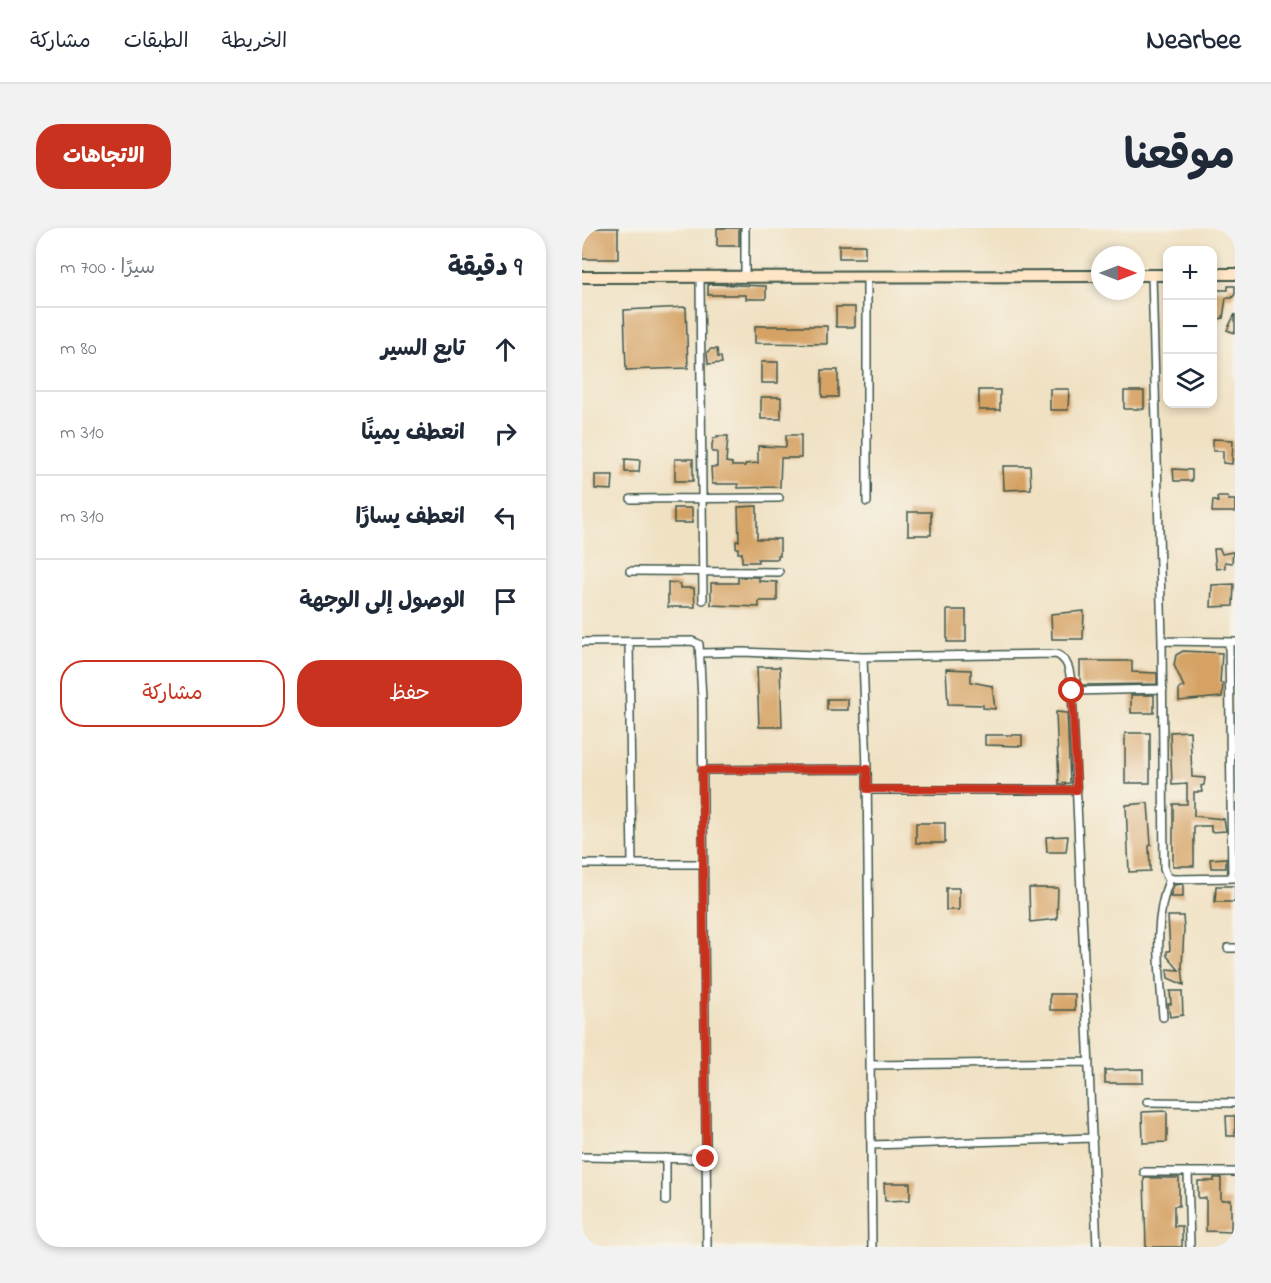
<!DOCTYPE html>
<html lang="ar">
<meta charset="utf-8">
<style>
:root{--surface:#fff;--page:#f2f2f3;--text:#1f2937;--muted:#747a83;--line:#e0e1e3;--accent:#c8321e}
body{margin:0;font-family:"Indie Flower","Playpen Sans Arabic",sans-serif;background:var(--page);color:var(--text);direction:rtl}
.controls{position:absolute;right:18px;top:18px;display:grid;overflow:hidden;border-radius:12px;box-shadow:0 3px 9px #0003}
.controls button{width:54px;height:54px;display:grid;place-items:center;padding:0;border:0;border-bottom:2px solid var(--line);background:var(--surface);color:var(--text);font:30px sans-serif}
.compass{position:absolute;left:509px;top:18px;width:54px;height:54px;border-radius:50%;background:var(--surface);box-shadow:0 3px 9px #0003;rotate:90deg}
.stop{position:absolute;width:18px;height:18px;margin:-14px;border:4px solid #c8321e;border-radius:50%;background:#fff}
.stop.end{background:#c8321e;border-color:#fff;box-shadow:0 2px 6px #0008}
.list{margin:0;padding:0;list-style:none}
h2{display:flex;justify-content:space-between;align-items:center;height:78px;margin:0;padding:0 24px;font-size:26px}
h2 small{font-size:20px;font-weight:400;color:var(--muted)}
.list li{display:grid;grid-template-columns:39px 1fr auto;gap:18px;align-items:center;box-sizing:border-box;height:84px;padding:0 24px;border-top:2px solid var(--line)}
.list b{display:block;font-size:22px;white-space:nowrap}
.list em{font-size:20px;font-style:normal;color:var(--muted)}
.actions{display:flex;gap:12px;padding:18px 24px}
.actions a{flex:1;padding:14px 0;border:2px solid var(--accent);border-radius:24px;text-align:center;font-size:21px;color:var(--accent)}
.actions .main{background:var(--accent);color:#fff}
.icon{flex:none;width:33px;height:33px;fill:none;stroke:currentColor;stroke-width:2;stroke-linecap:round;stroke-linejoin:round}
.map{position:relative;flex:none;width:653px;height:1019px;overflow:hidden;direction:ltr;border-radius:24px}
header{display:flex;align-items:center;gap:36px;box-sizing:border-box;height:84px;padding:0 30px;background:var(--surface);border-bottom:2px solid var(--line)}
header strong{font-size:28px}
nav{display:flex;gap:33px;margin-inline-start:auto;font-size:21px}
.intro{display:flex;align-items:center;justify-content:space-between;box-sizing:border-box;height:144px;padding:0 36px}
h1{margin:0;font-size:42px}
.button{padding:15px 27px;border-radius:24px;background:var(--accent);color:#fff;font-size:21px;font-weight:700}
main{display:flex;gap:36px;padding:0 36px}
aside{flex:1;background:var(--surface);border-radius:24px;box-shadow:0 3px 9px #0003}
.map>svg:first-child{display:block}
</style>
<header>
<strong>Nearbee</strong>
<nav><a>الخريطة</a><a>الطبقات</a><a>مشاركة</a></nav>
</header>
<div class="intro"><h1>موقعنا</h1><a class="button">الاتجاهات</a></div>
<main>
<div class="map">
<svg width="653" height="1019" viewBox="0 0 653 1019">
<rect width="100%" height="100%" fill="#f7f3e8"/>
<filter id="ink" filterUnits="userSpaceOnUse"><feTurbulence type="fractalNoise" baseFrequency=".0167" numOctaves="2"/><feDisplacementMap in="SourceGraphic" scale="12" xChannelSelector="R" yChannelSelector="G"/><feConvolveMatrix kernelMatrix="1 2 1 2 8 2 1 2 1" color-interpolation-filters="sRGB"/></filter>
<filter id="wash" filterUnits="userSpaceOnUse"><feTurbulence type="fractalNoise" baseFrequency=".008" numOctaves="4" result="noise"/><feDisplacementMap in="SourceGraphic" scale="24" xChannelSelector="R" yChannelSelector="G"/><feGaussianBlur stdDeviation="1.35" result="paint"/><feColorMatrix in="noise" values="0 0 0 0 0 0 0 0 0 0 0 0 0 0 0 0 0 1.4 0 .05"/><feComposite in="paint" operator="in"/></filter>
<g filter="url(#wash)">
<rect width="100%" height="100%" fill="#f0e1c3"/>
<g id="blocks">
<path fill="#d5a263" d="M 0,0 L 36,0 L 36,31 L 0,31 Z
M 135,0 L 157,0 L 157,18 L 135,18 Z
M 257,17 L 283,17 L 283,30 L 257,30 Z
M 126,56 L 184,58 L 184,71 L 164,71 L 164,67 L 126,67 Z
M 646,58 L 653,58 L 653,66 L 650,70 L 644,70 L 641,90 L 630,92 L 630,62 L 646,62 Z
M 104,79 L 106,140 L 44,142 L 42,82 Z
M 254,79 L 273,79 L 273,99 L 254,99 Z
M 653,86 L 653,105 L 645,102 Z
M 173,98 L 245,98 L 245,116 L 173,115 Z
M 129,121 L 135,121 L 136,129 L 139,129 L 140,135 L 126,136 L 125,124 Z
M 179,134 L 196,134 L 196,155 L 179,155 Z
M 240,142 L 256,142 L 256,169 L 240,169 Z
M 468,161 L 487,161 L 486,182 L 468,182 Z
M 397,162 L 418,162 L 418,182 L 397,182 Z
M 542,163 L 562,163 L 562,181 L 542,181 Z
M 179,169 L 199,169 L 199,191 L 179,191 Z
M 204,207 L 219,207 L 219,230 L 199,230 L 198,259 L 156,260 L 156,256 L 130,256 L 129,239 L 135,239 L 135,224 L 130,224 L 130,216 L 132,210 L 135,210 L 135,208 L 146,208 L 144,234 L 150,235 L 150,238 L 163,238 L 163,236 L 176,235 L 176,218 L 204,219 Z
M 631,211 L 651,212 L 650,236 L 641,235 L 641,223 L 631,223 Z
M 43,231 L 58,232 L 57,244 L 43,244 Z
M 93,231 L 111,231 L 111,253 L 93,253 Z
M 421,238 L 448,238 L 449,261 L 422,262 Z
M 591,241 L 610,242 L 610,253 L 592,253 Z
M 13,247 L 31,247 L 30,262 L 13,261 Z
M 635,269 L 646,269 L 647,272 L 653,272 L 653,284 L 630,284 L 631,272 L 636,274 Z
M 175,278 L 175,311 L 198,311 L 198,328 L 196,328 L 196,331 L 176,331 L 176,334 L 160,334 L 160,325 L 156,325 L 156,320 L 154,320 L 154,313 L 157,313 L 156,279 Z
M 92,280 L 110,280 L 110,295 L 92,295 Z
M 326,284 L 349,284 L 349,307 L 326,307 Z
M 632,321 L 638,321 L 640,326 L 651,324 L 650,335 L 643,334 L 643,340 L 634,341 Z
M 156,349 L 177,349 L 177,353 L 195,354 L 195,373 L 177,373 L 177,379 L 129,377 L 129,355 L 156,355 Z
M 86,354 L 98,356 L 98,360 L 112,360 L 113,379 L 86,379 Z
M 652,356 L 651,378 L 629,379 L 630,357 Z
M 365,382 L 384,382 L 384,414 L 365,414 Z
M 502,383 L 501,411 L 470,411 L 469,386 Z
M 601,423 L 640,425 L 638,455 L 641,455 L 640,469 L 597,473 L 597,460 L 602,459 L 592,437 L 594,427 Z
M 498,433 L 550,433 L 550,444 L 575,445 L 575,456 L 498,457 Z
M 175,439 L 198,439 L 200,499 L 177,499 Z
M 364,441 L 389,442 L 389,454 L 410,458 L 413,481 L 401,480 L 401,477 L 366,476 Z
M 549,467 L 572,467 L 572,485 L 549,485 Z
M 245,471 L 266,471 L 266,482 L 245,482 Z
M 474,484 L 485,485 L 488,555 L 477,556 Z
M 608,503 L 610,549 L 623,550 L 622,557 L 619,558 L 620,564 L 612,564 L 612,588 L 642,591 L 644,603 L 629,604 L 629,598 L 612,598 L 612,638 L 591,638 L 591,576 L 605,576 L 605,556 L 590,557 L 588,504 Z
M 543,505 L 568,505 L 568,555 L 543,555 Z
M 403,507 L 440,507 L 440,518 L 403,517 Z
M 566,575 L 569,617 L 567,618 L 568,643 L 547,644 L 544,577 Z
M 334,595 L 363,595 L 363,615 L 334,615 Z
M 486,608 L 484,624 L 465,624 L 464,609 Z
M 644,630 L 644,640 L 629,640 L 628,631 Z
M 601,656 L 601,669 L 588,669 L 592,657 Z
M 634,658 L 653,658 L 653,674 L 633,674 Z
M 364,660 L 377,660 L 377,682 L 364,682 Z
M 447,660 L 476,660 L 475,691 L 448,694 Z
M 586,688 L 601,688 L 602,702 L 600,738 L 602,757 L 586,750 L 585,741 L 597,742 L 585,728 L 585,723 L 588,723 Z
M 588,763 L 600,763 L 601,787 L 588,789 L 586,776 L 589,776 Z
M 468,766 L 493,766 L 493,782 L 468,782 Z
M 561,841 L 561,855 L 523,855 L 523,842 Z
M 585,883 L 585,914 L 561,915 L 560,884 Z
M 644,888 L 653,888 L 653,908 L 645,908 Z
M 562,950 L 597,950 L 597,978 L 592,978 L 592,998 L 600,998 L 600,1019 L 564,1019 Z
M 632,950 L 639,950 L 639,972 L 649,972 L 649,1004 L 624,1003 L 624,970 L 616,970 L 616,953 L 632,953 Z
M 302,955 L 328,955 L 328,972 L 303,973 Z"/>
</g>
</g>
<g filter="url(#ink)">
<use href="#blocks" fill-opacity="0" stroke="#3e5649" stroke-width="1.5"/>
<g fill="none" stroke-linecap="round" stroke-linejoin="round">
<defs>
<path id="minor" d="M 570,47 L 580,413 L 582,641 L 585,649 L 592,651 L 653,650
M 118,50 L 121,372
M 163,50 L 163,0
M 49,271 L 197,270
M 285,274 L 285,49
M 48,343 L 197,344
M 580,413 L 653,414
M 0,414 L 110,413 L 117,416 L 120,471 L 125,1019
M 47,414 L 50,636
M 647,414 L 650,650
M 119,425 L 161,424 L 281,429 L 474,426 C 489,432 488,449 490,463 L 515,1019
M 281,429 L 285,541 L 290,1019
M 490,463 L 581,461
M 120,542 L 285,541
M 285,562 L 495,562
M 0,636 L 121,636
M 646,720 L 653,720
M 581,789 C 578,742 570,694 588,650
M 288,837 L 507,834
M 565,874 L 653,875
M 289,917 L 511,910
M 0,929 L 124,931
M 84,930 L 84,973
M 562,944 L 653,944
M 606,944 L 608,1019"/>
<path id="secondary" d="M 630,46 L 653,46
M 554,47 L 586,47
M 0,49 L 518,48"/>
</defs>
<use href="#minor" stroke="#3e5649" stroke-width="10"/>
<use href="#secondary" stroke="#3e5649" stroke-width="14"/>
<use href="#minor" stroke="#fff" stroke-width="7"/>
<use href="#secondary" stroke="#fee5c5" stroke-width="10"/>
</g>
</g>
<g fill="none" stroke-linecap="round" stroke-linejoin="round" filter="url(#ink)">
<path stroke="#c8321e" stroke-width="8" d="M 124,931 L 120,542 L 285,541 L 285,561 L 495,562 L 490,463"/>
</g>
</svg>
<div class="controls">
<button>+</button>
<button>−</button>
<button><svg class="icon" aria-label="layers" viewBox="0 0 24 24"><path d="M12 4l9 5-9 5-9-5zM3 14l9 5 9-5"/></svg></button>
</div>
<svg class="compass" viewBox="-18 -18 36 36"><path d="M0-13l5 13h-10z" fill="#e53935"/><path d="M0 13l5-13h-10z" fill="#747a83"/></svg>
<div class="stop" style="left:490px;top:463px"></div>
<div class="stop end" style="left:124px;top:931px"></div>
</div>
<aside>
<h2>9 دقيقة<small>سيرًا · 700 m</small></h2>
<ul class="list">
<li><svg class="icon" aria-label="ahead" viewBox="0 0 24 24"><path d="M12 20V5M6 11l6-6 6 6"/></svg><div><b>تابع السير</b></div><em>80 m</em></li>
<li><svg class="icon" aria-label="right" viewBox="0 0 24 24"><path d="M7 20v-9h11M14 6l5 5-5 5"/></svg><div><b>انعطف يمينًا</b></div><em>310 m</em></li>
<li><svg class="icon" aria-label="left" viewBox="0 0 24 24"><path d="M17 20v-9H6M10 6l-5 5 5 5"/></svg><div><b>انعطف يسارًا</b></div><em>310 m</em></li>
<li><svg class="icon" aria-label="arrive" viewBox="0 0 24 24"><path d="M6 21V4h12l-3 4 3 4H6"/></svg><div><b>الوصول إلى الوجهة</b></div></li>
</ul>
<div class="actions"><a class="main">حفظ</a><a>مشاركة</a></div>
</aside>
</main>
